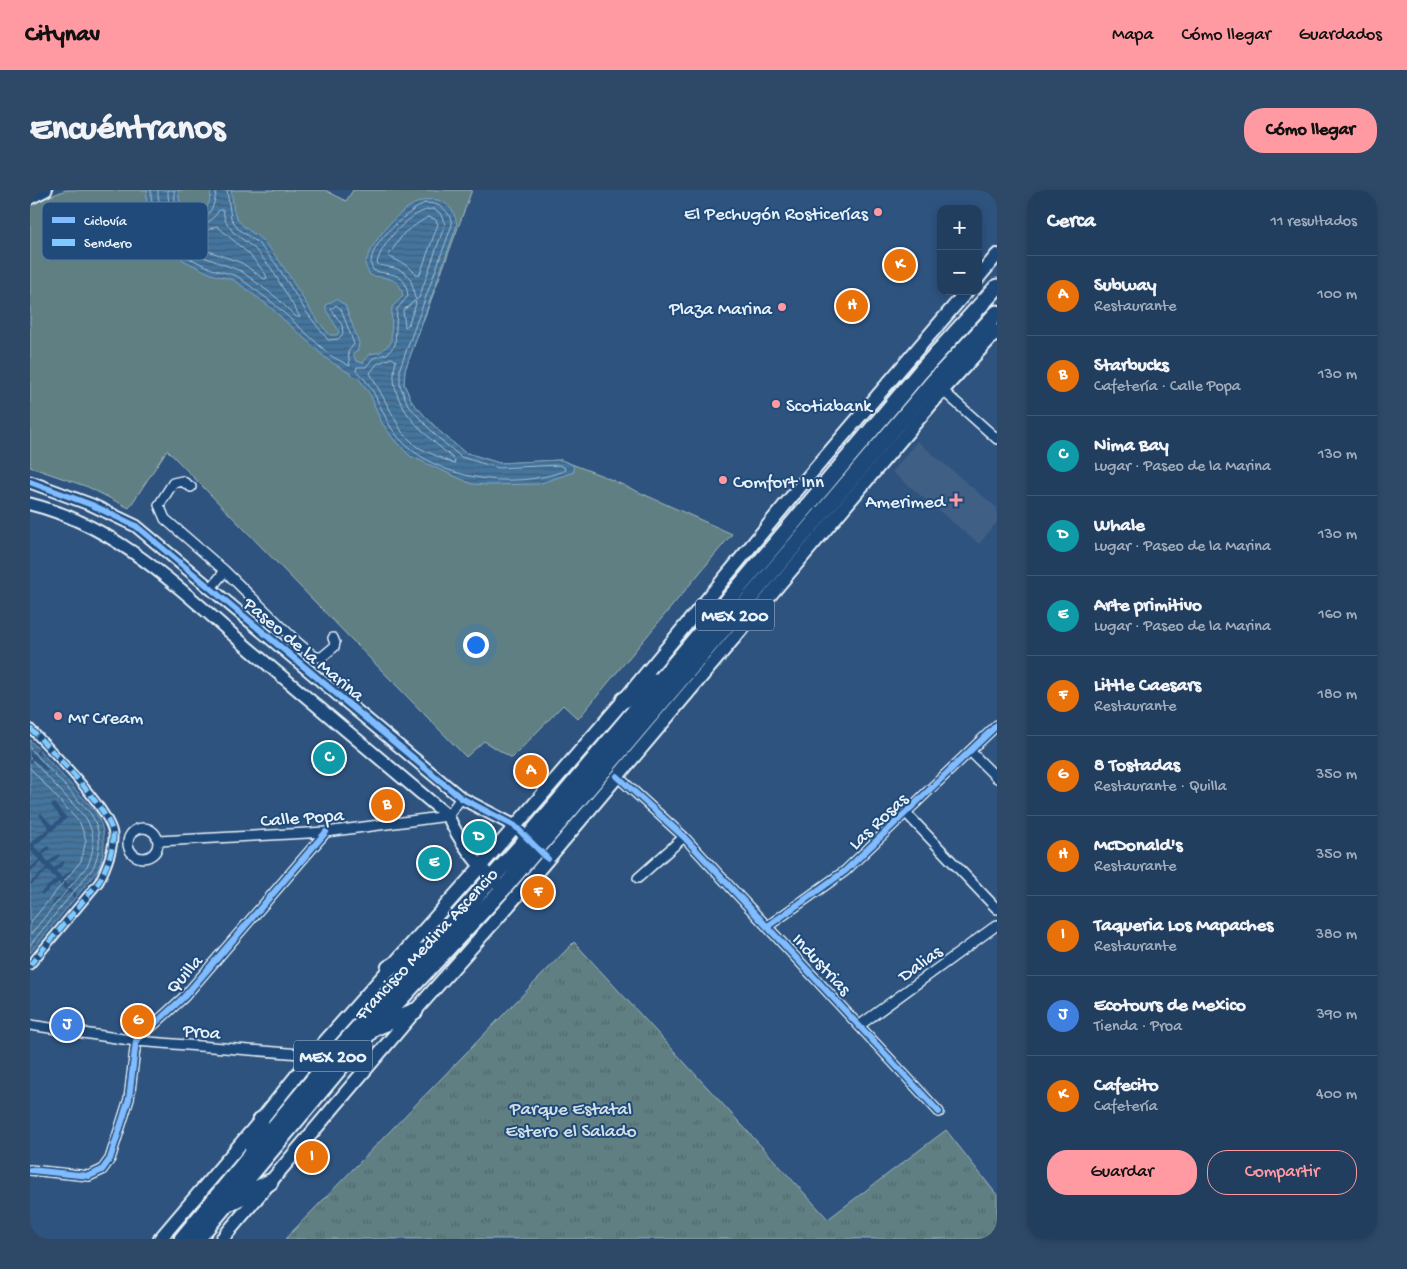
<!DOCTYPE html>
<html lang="es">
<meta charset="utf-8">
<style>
:root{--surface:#223e5f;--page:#2e4968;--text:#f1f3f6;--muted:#a2aebd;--line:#3f5774;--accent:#ff9aa2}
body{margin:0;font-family:"Gochi Hand",sans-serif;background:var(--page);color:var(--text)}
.controls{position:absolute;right:15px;top:15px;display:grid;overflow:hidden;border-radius:10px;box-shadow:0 2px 8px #0003}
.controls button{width:45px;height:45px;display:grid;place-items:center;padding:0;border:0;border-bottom:1px solid var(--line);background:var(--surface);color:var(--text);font:25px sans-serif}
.you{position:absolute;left:445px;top:454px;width:18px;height:18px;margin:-12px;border:4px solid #fff;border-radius:50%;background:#1a73e8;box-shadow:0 0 0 8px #1a73e833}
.badge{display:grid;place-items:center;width:32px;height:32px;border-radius:50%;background:var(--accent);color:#fff;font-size:16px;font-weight:700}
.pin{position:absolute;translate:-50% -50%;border:2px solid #fff;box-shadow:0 1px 5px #0006}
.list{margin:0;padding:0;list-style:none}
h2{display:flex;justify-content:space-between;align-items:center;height:65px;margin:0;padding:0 20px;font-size:21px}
h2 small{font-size:16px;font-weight:400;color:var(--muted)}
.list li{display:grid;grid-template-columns:32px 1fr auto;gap:15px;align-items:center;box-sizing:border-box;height:80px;padding:0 20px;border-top:1px solid var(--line)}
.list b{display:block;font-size:19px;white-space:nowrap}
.list p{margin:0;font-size:16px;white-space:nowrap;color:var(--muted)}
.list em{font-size:16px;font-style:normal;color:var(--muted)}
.actions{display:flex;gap:10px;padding:15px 20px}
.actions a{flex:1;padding:11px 0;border:1px solid var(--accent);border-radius:20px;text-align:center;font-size:18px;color:var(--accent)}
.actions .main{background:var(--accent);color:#111}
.map{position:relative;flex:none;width:967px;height:1049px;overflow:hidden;border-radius:20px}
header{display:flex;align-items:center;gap:30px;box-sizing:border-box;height:70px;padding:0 25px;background:var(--accent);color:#111}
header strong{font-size:24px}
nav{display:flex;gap:28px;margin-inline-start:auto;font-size:18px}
.intro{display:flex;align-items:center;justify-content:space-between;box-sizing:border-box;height:120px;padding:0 30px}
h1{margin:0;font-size:35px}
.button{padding:12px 22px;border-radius:20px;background:var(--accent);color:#111;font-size:18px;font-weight:700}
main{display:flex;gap:30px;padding:0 30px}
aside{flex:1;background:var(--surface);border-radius:20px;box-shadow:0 2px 8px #0003}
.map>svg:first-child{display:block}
</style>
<header>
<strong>Citynav</strong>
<nav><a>Mapa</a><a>Cómo llegar</a><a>Guardados</a></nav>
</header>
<div class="intro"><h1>Encuéntranos</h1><a class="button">Cómo llegar</a></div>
<main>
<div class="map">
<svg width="967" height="1049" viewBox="0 0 967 1049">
<defs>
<pattern id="park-tufts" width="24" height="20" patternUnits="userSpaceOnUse" patternTransform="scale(1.25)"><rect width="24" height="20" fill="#5e7f83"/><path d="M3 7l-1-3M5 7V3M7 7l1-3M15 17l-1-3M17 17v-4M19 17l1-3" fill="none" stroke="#536669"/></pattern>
<pattern id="water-rules" width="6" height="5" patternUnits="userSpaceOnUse" patternTransform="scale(1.25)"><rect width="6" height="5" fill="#42749f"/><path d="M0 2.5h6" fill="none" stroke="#445e74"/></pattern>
</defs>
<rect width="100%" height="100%" fill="#2e537f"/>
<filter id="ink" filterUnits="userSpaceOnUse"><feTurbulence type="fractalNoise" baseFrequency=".02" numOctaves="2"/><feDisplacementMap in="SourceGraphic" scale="10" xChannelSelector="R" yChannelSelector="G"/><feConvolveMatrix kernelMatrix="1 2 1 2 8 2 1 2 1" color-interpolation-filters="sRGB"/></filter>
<g filter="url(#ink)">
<path fill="#405e84" d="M 887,251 L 967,318 L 967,332 L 949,354 L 862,282 Z"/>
<path fill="#5e7f83" stroke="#a3b8be" d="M 36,0 L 295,0 L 316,11 L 323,0 L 442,0 L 375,180 L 374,194 L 382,212 L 409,241 L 434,262 L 469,273 L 531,270 L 573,286 L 702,344 L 548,529 L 533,515 L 482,568 L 454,551 L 436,567 L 137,260 L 99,318 L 58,297 L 0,277 L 0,14 Z"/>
<path fill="url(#park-tufts)" stroke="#a3b8be" d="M 544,752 L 798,1029 L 916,940 L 967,1005 L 967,1049 L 255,1049 Z"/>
<path fill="url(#water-rules)" stroke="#84a6c3" d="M 118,0 L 148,0 L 150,14 L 159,26 C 176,25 180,16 181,0 L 201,0 C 203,8 202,19 206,27 C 212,38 223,42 232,50 C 260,78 273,117 300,145 L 307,145 L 309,141 L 296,120 L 296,115 L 306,109 L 315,115 L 329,153 L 328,160 L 323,163 L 326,171 L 333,173 L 340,164 L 350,162 L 361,153 L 362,117 L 373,106 C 370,86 356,89 340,85 L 335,75 C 341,50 380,0 411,11 C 422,16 425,24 427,35 L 375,180 L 374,194 L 382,212 L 409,241 L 434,262 L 469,273 L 531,270 L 543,275 L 544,282 L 508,294 L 457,295 L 442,294 L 380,266 L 364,250 L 350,230 L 341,206 L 329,189 L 298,170 L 240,117 L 204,90 L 181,84 L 153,70 C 151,66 151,60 148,56 C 139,45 109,16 118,0 Z
M 0,550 L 65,621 C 77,642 76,659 68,680 L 0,763 Z"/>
<path fill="#2e537f" d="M 0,560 L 3,564 L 8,560 L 11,563 L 7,567 L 18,580 L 16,582 L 5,570 L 0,573 Z
M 24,613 L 37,628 L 4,656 L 10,663 L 18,656 L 20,658 L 13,665 L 18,672 L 28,664 L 30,666 L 21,674 L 24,678 L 33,671 L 35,673 L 26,681 L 32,688 L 41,680 L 43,682 L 34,690 L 38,694 L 45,688 L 47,689 L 39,696 L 47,705 L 44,708 L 39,702 L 24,715 L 22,713 L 36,701 L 29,692 L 12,705 L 10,703 L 26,689 L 18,680 L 1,695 L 0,693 L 16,678 L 11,672 L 0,682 L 0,678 L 9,670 L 0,660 L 0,653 L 19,638 L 9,625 L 11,623 L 22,635 L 31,628 L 21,615 Z"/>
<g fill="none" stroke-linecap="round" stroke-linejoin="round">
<path stroke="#a6bfd4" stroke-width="1" d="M 121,0 C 119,21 139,39 152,53 C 156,57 155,63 157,67 L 182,79 L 207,86 L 243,113 L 301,166 L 320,176 L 318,162 L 324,154 L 311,119 L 306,115 L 301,119 L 312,135 L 313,144 L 308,149 L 298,150 L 277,123 L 246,74 L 228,53 L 208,39 L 201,28 L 197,0
M 128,0 C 126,27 157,40 163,63 L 211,81 L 247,108 L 266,127 L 270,127 L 241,78 L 224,58 L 203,42 L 195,30 L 193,20 L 189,20 C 181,33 171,39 155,37 C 141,29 138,15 138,0
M 144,0 C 145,43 185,40 186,0
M 395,13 C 410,13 420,20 422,35 L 370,178 L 370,195 L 378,215 L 405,245 L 431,267 L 468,278 L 530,275 L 535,278 L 534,281 C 482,300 406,290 368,247 C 350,226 348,198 326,181 L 327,177 L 336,177 L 343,168 L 357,164 L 365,155 L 367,119 L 378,106 C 375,79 361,87 343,80 C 331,59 378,21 395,13 Z
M 403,19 L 410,23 L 415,34 L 389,108 L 386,110 C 383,105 384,100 382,94 C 377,78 363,78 349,75 L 347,73 C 351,53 382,19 403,19 Z
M 398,27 L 405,29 L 408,34 L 390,84 L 387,85 L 378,76 L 358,66 L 374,43 Z
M 187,36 L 219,64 L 235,83 L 237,88 L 234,89 L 212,73 L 170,58 L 166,46 Z
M 385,111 L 386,114 L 378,135 L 375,137 L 373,121 Z
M 362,168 L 366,171 C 354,214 396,245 425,270 L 424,274 L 387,257 L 372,242 L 340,183 L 347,174 Z
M 0,558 L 61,624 C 72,643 71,659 63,678 L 0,755
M 0,568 L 56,628 C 65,644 65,658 58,675 L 0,745
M 0,578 L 50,633 L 56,650 L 51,671 L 0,733"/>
<defs>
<path id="pedestrian" d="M 0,538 C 19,558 80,619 83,644 C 84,660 76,678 69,692 L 0,775"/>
<path id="minor" d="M 910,198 L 967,249
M 161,297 L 152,291 L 143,293 L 129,315 L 135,329 L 195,381 L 181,398
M 195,381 L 268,453 L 285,467 L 292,467 L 304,457 L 305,453 L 303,448
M 940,561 L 967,588
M 587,586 L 654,647 L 909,922
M 877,624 L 967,719
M98 653a15 15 0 1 1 30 0a15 15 0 1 1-30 0Z
M 128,651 L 296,642 L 418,626 L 431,608
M 608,688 L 654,647
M 738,736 L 815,681 L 967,535
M 0,835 L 106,851 L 283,865
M 830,835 L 967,735
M 0,980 L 59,986 L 72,980 L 80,969 L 99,909 L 106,851 L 154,807 L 296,642"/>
<path id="tertiary" d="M 0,8 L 16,0
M 0,292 L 62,315 L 106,336 L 431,608 L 485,636 L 502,654
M 0,314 C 90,336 155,404 224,463 C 289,517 353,572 418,626 C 430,653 446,674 468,694"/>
<path id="secondary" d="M 948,88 L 967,65
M 130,1049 L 231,930 L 283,865 L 450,677 L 594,510 L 778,287 L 937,101
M 192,1049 L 385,821 L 479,715 L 913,200 L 967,141"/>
<path id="trunk" d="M 594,510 L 626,491
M 359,778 L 392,761
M 349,836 L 385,821
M 222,957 L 231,930
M 201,1012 L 240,992
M 152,1049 L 308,860 L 497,649 L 891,181 L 967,97
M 167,1049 L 343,838 L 473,699 L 903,192 L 967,123"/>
</defs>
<use href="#pedestrian" stroke="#e8f1f8" stroke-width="11"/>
<use href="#minor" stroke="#e8f1f8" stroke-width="12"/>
<use href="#tertiary" stroke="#e8f1f8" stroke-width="15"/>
<use href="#secondary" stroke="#e8f1f8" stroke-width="16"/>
<use href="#trunk" stroke="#e8f1f8" stroke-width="19"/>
<use href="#pedestrian" stroke="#1f4a7a" stroke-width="7"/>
<use href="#minor" stroke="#1f4a7a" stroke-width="9"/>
<use href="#tertiary" stroke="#1f4a7a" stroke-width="11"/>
<use href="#secondary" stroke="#1f4a7a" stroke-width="12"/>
<use href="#trunk" stroke="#1f4a7a" stroke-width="15"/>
<path stroke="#80caff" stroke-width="5" stroke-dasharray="10 5" stroke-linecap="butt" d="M 0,538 C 19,558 80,619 83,644 C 84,660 76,678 69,692 L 0,775"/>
<defs>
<path id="cycleway" d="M 0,292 L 62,315 L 106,336 L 431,608 L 485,636 L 518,669
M 587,586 L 654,647 L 909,922
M 738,736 L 815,681 L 967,535
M 0,980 L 59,986 L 72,980 L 80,969 L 99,909 L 106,851 L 154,807 L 296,642"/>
</defs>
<use href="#cycleway" stroke="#1f4a7a" stroke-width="9"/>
<use href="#cycleway" stroke="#80bcff" stroke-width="6"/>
</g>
</g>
<g fill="#ff9aa2" stroke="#1f4a7a" stroke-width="2">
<circle cx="848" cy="22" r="5"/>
<circle cx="752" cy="117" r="5"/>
<circle cx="746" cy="214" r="5"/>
<circle cx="693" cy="290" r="5"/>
<path d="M923.5 302.5h5v5h5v5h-5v5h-5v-5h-5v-5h5z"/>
<circle cx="28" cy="526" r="5"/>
</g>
<g text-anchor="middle" stroke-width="4" stroke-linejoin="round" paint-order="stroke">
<g fill="#1f4a7a" stroke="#acbfd2" stroke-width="1">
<rect x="666" y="409.5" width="78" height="31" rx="4"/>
<rect x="264" y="850.5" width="78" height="31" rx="4"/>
</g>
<g font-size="18" font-weight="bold" fill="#e8f1f8">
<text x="705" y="431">MEX 200</text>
<text x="303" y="872">MEX 200</text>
</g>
<g font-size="19" fill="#e8f1f8" stroke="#1f4a7a" text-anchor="end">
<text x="838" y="29">El Pechugón Rosticerías</text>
<text x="742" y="124">Plaza Marina</text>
<text x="756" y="221" text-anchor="start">Scotiabank</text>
<text x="703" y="297" text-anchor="start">Comfort Inn</text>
<text x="915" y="317">Amerimed</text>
<text x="38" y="533" text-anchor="start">Mr Cream</text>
</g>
<g font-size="19" fill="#e8f1f8" stroke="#1f4a7a">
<text transform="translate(275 458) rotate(40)" y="7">Paseo de la Marina</text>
<text transform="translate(272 626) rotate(-4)" y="7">Calle Popa</text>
<text transform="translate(847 630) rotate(-43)" y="7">Las Rosas</text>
<text transform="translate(395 753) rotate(-47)" y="7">Francisco Medina Ascencio</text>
<text transform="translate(889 772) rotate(-36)" y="7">Dalias</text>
<text transform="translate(793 773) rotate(47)" y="7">Industrias</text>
<text transform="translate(153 783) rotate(-48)" y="7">Quilla</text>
<text transform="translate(172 840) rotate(5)" y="7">Proa</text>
</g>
<g font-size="19" fill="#d3e0e6" stroke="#1f4a7a">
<text x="541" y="924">Parque Estatal<tspan x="541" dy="22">Estero el Salado</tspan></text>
</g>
</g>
<rect x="12" y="12" width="166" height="58" rx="8" fill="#1f4a7a" stroke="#5b7ca0" stroke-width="1"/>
<rect x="22" y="27" width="23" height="6" fill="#80bcff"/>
<rect x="22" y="49" width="23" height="7" fill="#80caff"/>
<g font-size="14" fill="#e8f1f8">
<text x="54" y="35">Ciclovía</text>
<text x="54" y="57">Sendero</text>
</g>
</svg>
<div class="controls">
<button>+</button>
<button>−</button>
</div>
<div class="you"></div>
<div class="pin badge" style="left:501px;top:581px;background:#e8710a">A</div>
<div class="pin badge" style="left:357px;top:615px;background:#e8710a">B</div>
<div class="pin badge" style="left:299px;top:568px;background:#0f9aa8">C</div>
<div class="pin badge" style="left:449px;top:647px;background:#0f9aa8">D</div>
<div class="pin badge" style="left:404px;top:673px;background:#0f9aa8">E</div>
<div class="pin badge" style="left:508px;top:702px;background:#e8710a">F</div>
<div class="pin badge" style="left:108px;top:831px;background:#e8710a">G</div>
<div class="pin badge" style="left:822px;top:116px;background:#e8710a">H</div>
<div class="pin badge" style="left:282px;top:967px;background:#e8710a">I</div>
<div class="pin badge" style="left:37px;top:835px;background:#3f7fe0">J</div>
<div class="pin badge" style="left:870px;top:75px;background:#e8710a">K</div>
</div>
<aside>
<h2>Cerca<small>11 resultados</small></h2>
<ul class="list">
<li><span class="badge" style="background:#e8710a">A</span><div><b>Subway</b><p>Restaurante</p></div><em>100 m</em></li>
<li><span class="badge" style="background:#e8710a">B</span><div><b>Starbucks</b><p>Cafetería · Calle Popa</p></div><em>130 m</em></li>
<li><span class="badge" style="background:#0f9aa8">C</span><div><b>Nima Bay</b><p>Lugar · Paseo de la Marina</p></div><em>130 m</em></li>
<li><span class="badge" style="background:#0f9aa8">D</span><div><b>Whale</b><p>Lugar · Paseo de la Marina</p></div><em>130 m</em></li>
<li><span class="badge" style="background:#0f9aa8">E</span><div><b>Arte primitivo</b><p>Lugar · Paseo de la Marina</p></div><em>160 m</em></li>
<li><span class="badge" style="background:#e8710a">F</span><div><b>Little Caesars</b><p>Restaurante</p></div><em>180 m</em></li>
<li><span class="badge" style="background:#e8710a">G</span><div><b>8 Tostadas</b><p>Restaurante · Quilla</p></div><em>350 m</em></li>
<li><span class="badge" style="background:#e8710a">H</span><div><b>McDonald's</b><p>Restaurante</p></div><em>350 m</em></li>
<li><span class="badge" style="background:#e8710a">I</span><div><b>Taqueria Los Mapaches</b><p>Restaurante</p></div><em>380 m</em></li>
<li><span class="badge" style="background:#3f7fe0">J</span><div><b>Ecotours de Mexico</b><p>Tienda · Proa</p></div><em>390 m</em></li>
<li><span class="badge" style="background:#e8710a">K</span><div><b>Cafecito</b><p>Cafetería</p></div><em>400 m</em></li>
</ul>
<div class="actions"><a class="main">Guardar</a><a>Compartir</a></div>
</aside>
</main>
